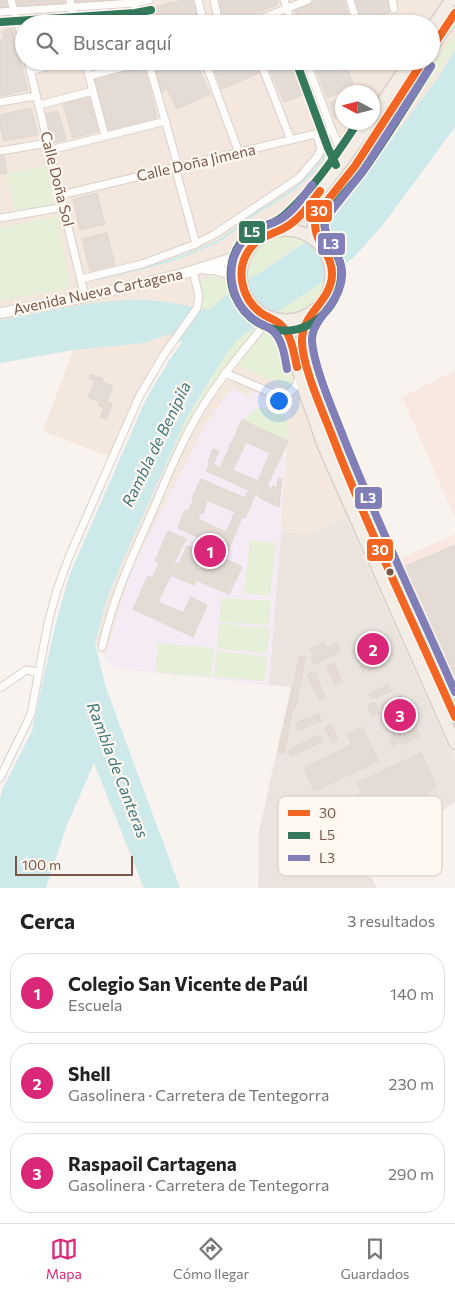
<!DOCTYPE html>
<html lang="es">
<meta charset="utf-8">
<style>
:root{--surface:#fff;--page:#f2f2f2;--text:#222;--muted:#767676;--line:#e0e0e0;--accent:#db2777}
body{margin:0;font-family:Commissioner,sans-serif;background:var(--page);color:var(--text)}
.compass{position:absolute;left:335px;top:85px;width:45px;height:45px;border-radius:50%;background:var(--surface);box-shadow:0 1px 4px #0004;rotate:277deg}
.scale{position:absolute;left:15px;bottom:12px;width:118px;box-sizing:border-box;padding-left:5px;border:2px solid #79584b;border-top:0;font-size:14px;line-height:18px;white-space:nowrap;color:#79584b;-webkit-text-stroke:4px #fff8f0;paint-order:stroke}
.you{position:absolute;left:278px;top:400px;width:18px;height:18px;margin:-12px;border:4px solid #fff;border-radius:50%;background:#1a73e8;box-shadow:0 0 0 8px #1a73e833}
.badge{display:grid;place-items:center;width:32px;height:32px;border-radius:50%;background:var(--accent);color:#fff;font-size:16px;font-weight:700}
.pin{position:absolute;translate:-50% -50%;border:2px solid #fff;box-shadow:0 1px 5px #0006}
.list{margin:0;padding:0;list-style:none}
h2{display:flex;justify-content:space-between;align-items:center;height:65px;margin:0;padding:0 20px;font-size:21px}
h2 small{font-size:16px;font-weight:400;color:var(--muted)}
.list li{display:grid;grid-template-columns:32px 1fr auto;gap:15px;align-items:center;box-sizing:border-box;height:80px;margin:0 10px 10px;padding:0 10px;border:1px solid var(--line);border-radius:20px}
.list b{display:block;font-size:19px;white-space:nowrap}
.list p{margin:0;font-size:16px;white-space:nowrap;color:var(--muted)}
.list em{font-size:16px;font-style:normal;color:var(--muted)}
.icon{flex:none;width:28px;height:28px;fill:none;stroke:currentColor;stroke-width:2;stroke-linecap:round;stroke-linejoin:round}
.map{position:relative;flex:none;width:455px;height:888px;overflow:hidden}
.search{position:absolute;background:var(--surface);box-shadow:0 1px 4px #0004;left:15px;right:15px;top:15px;height:55px;display:flex;align-items:center;gap:12px;box-sizing:border-box;padding:0 18px;border-radius:28px;color:var(--muted);font-size:19px}
.sheet{height:335px;background:var(--surface)}
nav{display:flex;justify-content:space-around;align-items:center;box-sizing:border-box;height:70px;border-top:1px solid var(--line);background:var(--surface);font-size:14px;color:var(--muted)}
nav a{display:grid;justify-items:center;gap:2px}
nav .on{color:var(--accent)}
.map>svg:first-child{display:block}
</style>
<div class="map">
<svg width="455" height="888" viewBox="0 0 455 888">
<rect width="100%" height="100%" fill="#f8f3ee"/>
<path fill="#f4e8de" fill-rule="evenodd" d="M 0,0 L 455,0 L 455,49 L 439,76 L 329,223 L 306,242 L 231,291 L 209,310 L 197,309 L 150,377 L 113,458 L 43,431 L 73,350 L 0,363 ZM 24,24 L 431,24 L 431,61 L 24,61 ZM 342,92 L 372,92 L 372,122 L 342,122 Z
M 344,265 L 345,268 L 340,295 L 333,308 L 315,330 L 312,337 L 314,345 L 312,346 L 323,390 L 341,439 L 395,561 L 455,534 L 455,763 L 346,518 L 308,534 L 281,532 L 269,685 L 113,668 L 95,643 L 107,599 L 124,558 L 187,417 L 227,352 L 260,322 L 325,280 Z"/>
<path fill="#f8e8e1" d="M 455,371 L 455,518 L 402,397 Z
M 455,534 L 455,697 L 395,561 Z"/>
<path fill="#ebe3de" d="M 346,518 L 455,763 L 455,802 L 399,841 L 357,849 L 377,888 L 258,888 L 259,832 L 291,687 L 269,685 L 281,532 L 308,534 Z"/>
<path fill="#f4ebf5" d="M 231,388 L 249,396 L 252,391 L 289,408 L 281,532 L 269,685 L 113,668 L 105,656 L 131,570 L 206,424 Z"/>
<path fill="#e6efd8" d="M 455,32 L 455,47 L 377,154 L 375,153 Z
M 46,165 L 56,208 L 15,215 L 7,173 Z
M 57,217 L 70,288 L 0,301 L 0,227 Z
M 285,229 L 298,231 L 312,237 L 241,284 C 238,256 257,233 285,229 Z
M 332,274 C 328,309 301,326 268,317 Z
M 210,276 L 226,281 L 231,290 L 209,310 L 197,308 L 196,281 Z
M 260,322 L 264,325 L 211,392 L 163,473 L 187,417 L 227,352 L 240,337 Z
M 268,329 C 287,339 288,365 293,384 L 285,386 L 238,366 Z
M 269,407 C 289,415 290,421 288,441 L 242,420 L 258,408 Z
M 250,540 L 276,543 L 270,596 L 244,593 Z
M 221,598 L 271,601 L 269,625 L 219,622 Z
M 219,624 L 270,628 L 267,653 L 217,649 Z
M 158,643 L 214,648 L 211,677 L 155,672 Z
M 216,651 L 267,656 L 265,681 L 214,677 Z"/>
<path fill="#cee9ea" d="M 455,49 L 455,127 L 383,225 L 355,256 L 325,280 L 240,337 L 227,352 L 187,417 L 124,558 L 107,599 L 95,643 L 106,688 L 180,888 L 144,888 L 94,763 L 67,825 L 46,888 L 0,888 L 0,798 L 3,788 L 32,731 L 55,626 L 69,576 L 146,399 L 170,359 L 182,342 L 169,334 L 144,343 L 73,350 L 0,363 L 0,320 C 46,312 94,299 141,300 C 164,300 187,306 209,310 L 231,291 L 306,242 L 329,223 L 439,76 Z"/>
<g fill="none" stroke-linecap="round" stroke-linejoin="round">
<path stroke="#cee9ea" stroke-width="2.5" d="M 97,279 C 139,269 180,261 218,241 C 232,234 242,222 255,214 C 282,198 309,183 325,155"/>
</g>
<path fill="#e5dbd5" stroke="#e2d6cf" fill-rule="evenodd" d="M 0,0 L 7,0 L 9,7 L 0,7 Z
M 17,0 L 67,0 L 67,3 L 18,6 Z
M 75,0 L 121,0 L 75,3 Z
M 184,0 L 194,0 L 198,24 L 143,24 L 140,10 Z
M 218,0 L 278,0 L 277,5 L 230,24 L 223,24 Z
M 319,0 L 344,0 L 351,24 L 300,24 L 294,8 Z
M 354,0 L 387,0 L 390,12 L 372,24 L 361,24 Z
M 130,8 L 133,24 L 79,24 L 76,13 Z
M 67,14 L 69,24 L 24,24 L 24,32 L 20,16 Z
M 285,14 L 288,24 L 261,24 Z
M 12,28 L 28,90 L 0,96 L 0,40 L 4,39 L 2,31 Z
M 90,61 L 120,61 L 92,68 Z
M 168,61 L 196,61 L 210,94 L 177,109 L 167,89 L 162,92 L 155,67 Z
M 211,61 L 255,61 L 259,73 L 222,89 Z
M 266,61 L 301,61 L 312,92 L 284,102 Z
M 313,61 L 345,61 L 354,87 L 327,98 Z
M 144,66 L 157,118 L 108,130 L 94,79 Z
M 89,97 L 98,131 L 73,138 L 63,104 Z
M 342,98 L 342,117 L 335,119 L 329,103 Z
M 31,108 L 38,135 L 4,141 L 0,126 L 0,115 Z
M 58,111 L 66,140 L 53,143 L 46,114 Z
M 0,156 L 4,156 L 7,173 L 0,174 Z
M 97,193 L 105,224 L 80,230 L 73,199 Z
M 107,233 L 115,265 L 90,271 L 82,239 Z
M 91,374 L 103,379 L 102,382 L 113,386 L 107,402 L 112,404 L 107,419 L 100,417 L 104,408 L 99,406 L 100,402 L 88,397 L 95,381 L 89,379 Z
M 242,420 L 288,441 L 267,486 L 271,489 L 273,486 L 277,488 L 278,479 L 282,479 L 279,507 L 260,498 L 256,493 L 245,518 L 242,517 L 228,551 L 178,528 L 185,510 L 188,511 L 194,499 L 192,498 L 201,479 L 245,498 L 249,490 L 206,471 L 210,464 L 208,462 L 213,449 L 219,451 L 213,464 L 220,468 ZM 246,442 L 270,453 L 258,481 L 233,470 ZM 207,500 L 235,512 L 226,532 L 198,519 L 200,513 L 203,514 Z
M 168,531 L 186,539 L 174,563 L 179,564 L 187,546 L 197,548 L 203,554 L 197,568 L 200,569 L 209,551 L 242,567 L 229,594 L 196,580 L 194,585 L 171,575 L 158,602 L 183,613 L 191,597 L 207,605 L 193,637 L 133,609 L 148,576 L 152,578 L 159,564 L 155,561 Z
M 455,545 L 455,689 L 401,568 Z
M 374,639 L 385,664 L 364,673 L 353,649 Z
M 324,643 L 326,648 L 337,643 L 341,651 L 314,664 L 311,657 L 313,656 L 310,649 Z
M 300,656 L 306,657 L 295,708 L 293,707 L 289,727 L 284,726 Z
M 334,663 L 342,682 L 335,685 L 327,666 Z
M 314,671 L 325,697 L 319,700 L 307,675 Z
M 388,685 L 391,691 L 372,699 L 369,694 Z
M 402,695 L 420,736 L 402,745 L 400,742 L 392,746 L 389,740 L 395,737 L 381,705 Z
M 375,702 L 379,713 L 372,716 L 368,705 Z
M 319,714 L 321,721 L 298,730 L 295,723 Z
M 331,724 L 338,740 L 332,743 L 325,727 Z
M 362,727 L 378,761 L 314,791 L 304,768 L 352,745 L 347,734 Z
M 283,729 L 289,730 L 284,753 L 278,752 Z
M 319,735 L 322,742 L 291,756 L 288,750 Z
M 421,753 L 437,787 L 426,792 L 432,805 L 378,830 L 368,808 L 361,811 L 354,797 L 362,793 L 357,783 Z"/>
<g fill="none" stroke-linecap="round" stroke-linejoin="round">
<defs>
<path id="street" d="M 11,0 L 24,45
M 70,0 L 75,24
M 133,0 L 139,24
M 198,0 L 204,24
M 214,0 L 219,24
M 284,0 L 292,24
M 350,0 L 357,22
M 392,0 L 394,9
M 0,12 L 134,3 L 149,0
M 248,24 L 308,0
M 28,61 L 85,297
M 85,61 L 105,136
M 148,61 L 178,166
M 205,61 L 239,153
M 260,61 L 291,140
M 306,61 L 332,130 L 345,160
M 30,71 L 67,61
M 89,76 L 146,61
M 0,102 L 36,96
M 39,105 L 93,91
M 50,150 L 166,121
M 0,151 L 48,143
M 175,167 L 196,244
M 61,195 L 332,130
M 0,218 L 64,207
M 81,279 L 142,264 L 196,244 L 215,234 L 299,178 L 317,157 L 321,150 L 317,134
M 225,373 L 279,396 C 291,395 296,388 299,377
M 102,647 C 112,602 130,561 149,519 C 163,488 175,455 192,425 C 213,386 242,352 270,318
M 0,688 L 26,670 L 38,672
M 0,778 L 31,714 L 48,623 L 57,590 L 69,557 L 139,397 L 163,356 L 197,308 L 199,296 L 193,271"/>
<path id="secondary" d="M 207,269 C 226,268 234,277 244,292
M 0,313 L 85,297 L 182,274 L 230,259 L 255,243"/>
<path id="primary" d="M 431,29 L 451,0
M 431,49 L 455,13
M 372,118 L 410,61
M 282,229 C 296,222 308,206 317,194 C 336,171 353,147 370,122
M241 275a45 45 0 1 1 90 0a45 45 0 1 1-90 0Z
M 319,242 L 313,227 L 316,215 L 355,166 L 423,61
M 311,312 L 305,325 L 302,339 L 316,392 L 334,442 L 455,717
M 273,319 L 283,327 L 289,338 L 306,396 L 324,447 L 455,743"/>
</defs>
<use href="#street" stroke="#d8d0cb" stroke-width="9"/>
<use href="#secondary" stroke="#d8cfc9" stroke-width="12"/>
<use href="#primary" stroke="#dad0ca" stroke-width="14"/>
<use href="#street" stroke="#fefdfc" stroke-width="7"/>
<use href="#secondary" stroke="#fefdfc" stroke-width="10"/>
<use href="#primary" stroke="#f3ede6" stroke-width="11"/>
<defs>
<path id="bus-1" d="M 431,49 L 455,13
M 423,61 L 355,166 L 316,215 C 310,241 333,252 332,275 C 331,301 303,313 302,339 C 301,363 322,410 331,433 C 368,529 413,622 455,717
M 297,367 C 294,354 292,338 283,327 C 278,320 268,318 261,313 C 240,297 234,266 253,245 C 262,235 275,234 286,227 C 300,219 310,204 320,191"/>
<path id="bus-2" d="M 1,22 L 135,13 L 151,10
M 297,64 L 328,148 L 336,165
M 358,122 C 339,151 320,179 296,204 C 290,210 284,217 276,221 C 268,225 259,227 252,232 C 231,246 226,274 235,296 C 242,312 254,323 270,328 C 308,341 345,304 341,267 C 339,252 319,232 326,219 C 335,201 351,187 363,171 C 387,137 409,101 431,66"/>
<path id="bus-3" d="M 431,66 L 363,171 L 325,219 C 321,238 344,255 342,276 C 340,305 312,318 312,340 C 313,364 332,408 341,431 C 375,519 417,605 455,692
M 287,369 C 285,358 283,342 275,333 C 269,326 259,324 252,318 C 229,299 224,263 244,240 C 254,228 268,226 281,219 C 294,211 303,197 312,185"/>
</defs>
<use href="#bus-1" stroke="#fff8f0" stroke-width="11"/>
<use href="#bus-2" stroke="#fff8f0" stroke-width="11"/>
<use href="#bus-3" stroke="#fff8f0" stroke-width="11"/>
<use href="#bus-1" stroke="#f26522" stroke-width="8"/>
<use href="#bus-2" stroke="#34795c" stroke-width="8"/>
<use href="#bus-3" stroke="#817fb8" stroke-width="8"/>
</g>
<circle fill="#79584b" stroke="#fff8f0" stroke-width="2" cx="390" cy="572" r="4.5"/>
<g text-anchor="middle" stroke-width="4.5" stroke-linejoin="round" paint-order="stroke">
<g font-size="15" fill="#79584b" stroke="#fff8f0">
<text transform="translate(196 163) rotate(-13)" y="5">Calle Doña Jimena</text>
<text transform="translate(57 179) rotate(76)" y="5">Calle Doña Sol</text>
<text transform="translate(98 292) rotate(-12)" y="5">Avenida Nueva Cartagena</text>
</g>
<g font-size="16" font-style="italic" fill="#3d787e" stroke="#fff8f0">
<text transform="translate(156 444) rotate(-64)" y="6">Rambla de Benipila</text>
<text transform="translate(118 770) rotate(69)" y="6">Rambla de Canteras</text>
</g>
</g>
<rect x="278" y="796" width="164" height="80" rx="8" fill="#fff8f0" stroke="#d7c8be" stroke-width="1"/>
<rect x="288" y="810" width="22" height="6" fill="#f26522"/>
<rect x="288" y="832" width="22" height="7" fill="#34795c"/>
<rect x="288" y="855" width="22" height="6" fill="#817fb8"/>
<g font-size="14" fill="#79584b">
<text x="319" y="818">30</text>
<text x="319" y="840">L5</text>
<text x="319" y="863">L3</text>
</g>
<g stroke="#fff8f0" stroke-width="2">
<rect x="305" y="199" width="28" height="24" rx="5" fill="#f26522"/>
<rect x="238" y="220" width="28" height="24" rx="5" fill="#34795c"/>
<rect x="317" y="232" width="29" height="24" rx="5" fill="#817fb8"/>
<rect x="354" y="486" width="29" height="24" rx="5" fill="#817fb8"/>
<rect x="366" y="538" width="28" height="24" rx="5" fill="#f26522"/>
</g>
<g font-size="14" text-anchor="middle" font-weight="bold" fill="#fff">
<text x="319" y="216">30</text>
<text x="252" y="237">L5</text>
<text x="331" y="249">L3</text>
<text x="368" y="503">L3</text>
<text x="380" y="555">30</text>
</g>
</svg>
<svg class="compass" viewBox="-18 -18 36 36"><path d="M0-13l5 13h-10z" fill="#e53935"/><path d="M0 13l5-13h-10z" fill="#767676"/></svg>
<div class="scale">100 m</div>
<div class="you"></div>
<div class="pin badge" style="left:210px;top:551px">1</div>
<div class="pin badge" style="left:373px;top:649px">2</div>
<div class="pin badge" style="left:400px;top:715px">3</div>
<div class="search"><svg class="icon" aria-label="search" viewBox="0 0 24 24"><circle cx="10" cy="10" r="6"/><path d="M15 15l6 6"/></svg>Buscar aquí</div>
</div>
<section class="sheet">
<h2>Cerca<small>3 resultados</small></h2>
<ul class="list">
<li><span class="badge">1</span><div><b>Colegio San Vicente de Paúl</b><p>Escuela</p></div><em>140 m</em></li>
<li><span class="badge">2</span><div><b>Shell</b><p>Gasolinera · Carretera de Tentegorra</p></div><em>230 m</em></li>
<li><span class="badge">3</span><div><b>Raspaoil Cartagena</b><p>Gasolinera · Carretera de Tentegorra</p></div><em>290 m</em></li>
</ul>
</section>
<nav>
<a class="on"><svg class="icon" aria-label="map" viewBox="0 0 24 24"><path d="M3 6l6-2 6 2 6-2v14l-6 2-6-2-6 2zM9 4v14M15 6v14"/></svg>Mapa</a>
<a><svg class="icon" aria-label="directions" viewBox="0 0 24 24"><path d="M12 3l9 9-9 9-9-9zM9 14v-3h6M13 9l2 2-2 2"/></svg>Cómo llegar</a>
<a><svg class="icon" aria-label="saved" viewBox="0 0 24 24"><path d="M7 4h10v16l-5-4-5 4z"/></svg>Guardados</a>
</nav>
